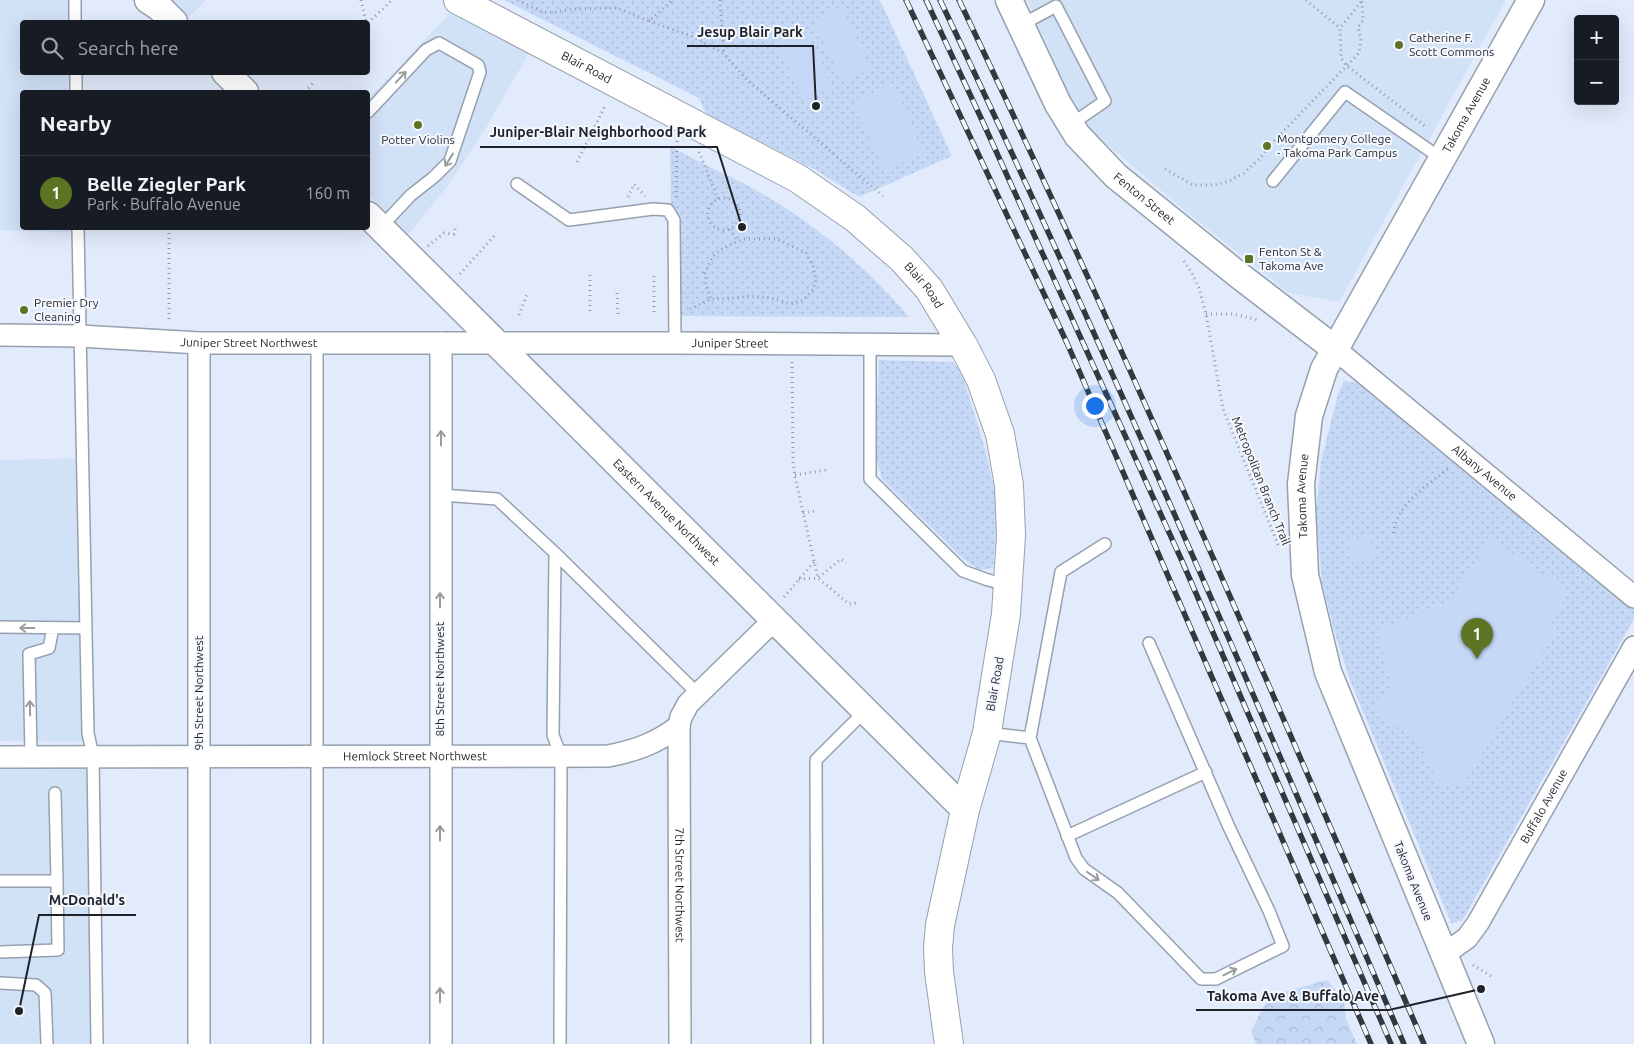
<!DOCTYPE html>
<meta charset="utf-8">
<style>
:root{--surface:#171b24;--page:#20242c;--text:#f1f3f6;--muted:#9ea1a6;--line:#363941;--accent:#5e7425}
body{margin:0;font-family:Ubuntu,sans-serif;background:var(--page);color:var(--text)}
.controls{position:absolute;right:15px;top:15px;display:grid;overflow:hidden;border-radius:5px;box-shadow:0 5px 20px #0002}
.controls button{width:45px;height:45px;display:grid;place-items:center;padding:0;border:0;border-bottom:1px solid var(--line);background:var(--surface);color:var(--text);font:25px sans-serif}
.you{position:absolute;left:1094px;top:405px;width:18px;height:18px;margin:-12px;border:4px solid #fff;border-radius:50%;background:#1a73e8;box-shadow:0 0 0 8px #1a73e833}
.badge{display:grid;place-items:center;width:32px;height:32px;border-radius:50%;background:var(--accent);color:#fff;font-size:16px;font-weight:700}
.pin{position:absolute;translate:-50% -41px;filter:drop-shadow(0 1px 2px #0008)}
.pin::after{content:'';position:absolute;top:26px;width:18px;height:15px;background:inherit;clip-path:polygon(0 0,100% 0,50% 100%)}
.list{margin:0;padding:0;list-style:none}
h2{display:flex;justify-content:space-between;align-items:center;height:65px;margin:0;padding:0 20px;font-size:21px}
h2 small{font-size:16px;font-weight:400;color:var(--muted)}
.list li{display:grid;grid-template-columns:32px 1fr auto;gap:15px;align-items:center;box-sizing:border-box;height:75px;padding:0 20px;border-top:1px solid var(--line)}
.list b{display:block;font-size:19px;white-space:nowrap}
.list p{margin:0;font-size:16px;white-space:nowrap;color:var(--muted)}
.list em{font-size:16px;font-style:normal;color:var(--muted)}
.icon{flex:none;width:28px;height:28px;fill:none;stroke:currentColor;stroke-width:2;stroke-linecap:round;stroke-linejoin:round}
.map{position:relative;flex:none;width:1634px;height:1044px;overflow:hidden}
.search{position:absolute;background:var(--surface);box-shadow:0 5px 20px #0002;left:20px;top:20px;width:350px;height:55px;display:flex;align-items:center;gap:12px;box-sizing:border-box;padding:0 18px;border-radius:5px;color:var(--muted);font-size:19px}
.panel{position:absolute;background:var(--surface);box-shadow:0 5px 20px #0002;left:20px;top:90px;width:350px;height:140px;border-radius:5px}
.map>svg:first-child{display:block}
</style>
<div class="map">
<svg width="1634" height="1044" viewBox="0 0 1634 1044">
<defs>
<pattern id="grass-dots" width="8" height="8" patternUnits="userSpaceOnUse" patternTransform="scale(1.25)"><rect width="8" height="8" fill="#c5d9f7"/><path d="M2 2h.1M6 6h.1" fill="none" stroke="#a9bad4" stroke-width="1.8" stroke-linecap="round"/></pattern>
<pattern id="forest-crowns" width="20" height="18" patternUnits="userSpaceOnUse" patternTransform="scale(1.25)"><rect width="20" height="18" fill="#c5d9f7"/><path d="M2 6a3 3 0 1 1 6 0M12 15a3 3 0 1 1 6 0" fill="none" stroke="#a9bad4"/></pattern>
</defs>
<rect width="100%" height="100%" fill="#e1ebfb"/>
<path fill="#d1e1f6" d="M 0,0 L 80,0 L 80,22 L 22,22 L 22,72 L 81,73 L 82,92 L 22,92 L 22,228 L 85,228 L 85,233 L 0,230 Z
M 173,0 L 206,0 L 189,17 Z
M 1027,0 L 1506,0 L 1339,302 L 1289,293 L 1184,210 L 1081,122 Z
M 452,11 L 530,51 L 487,126 L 449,184 L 408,235 L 368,194 L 368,99 Z
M 87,458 L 94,742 L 0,741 L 0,460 Z
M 0,767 L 94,767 L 101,1044 L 0,1044 Z"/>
<path fill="url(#grass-dots)" d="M 504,0 L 880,0 L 952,156 L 859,197 L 814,169 L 706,114 L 699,98 Z
M 670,146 C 698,162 728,175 756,190 C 814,223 866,266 909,317 L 673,316 Z
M 879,360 L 952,362 L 961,370 L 985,449 L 998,505 L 993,568 L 979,570 L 960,556 L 882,479 L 875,456 Z
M 1344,381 L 1358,383 L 1487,491 L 1634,609 L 1634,619 L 1462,921 L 1451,923 L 1350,680 L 1336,637 L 1322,583 L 1316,514 L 1321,461 L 1338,394 Z"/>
<path fill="url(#forest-crowns)" d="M 1327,980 L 1344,1000 L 1346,1019 L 1357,1044 L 1256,1044 L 1251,1031 L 1264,1006 L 1276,994 Z"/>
<path fill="#c5d9f7" d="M 842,7 L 871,69 L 842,82 L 813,20 Z
M 804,24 L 832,87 L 804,100 L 774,38 Z
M 893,84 L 924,153 L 884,171 L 853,102 Z
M 1369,535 L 1375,558 L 1353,564 L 1347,541 Z
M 1492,539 L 1570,592 L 1551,620 L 1556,631 L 1463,784 L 1438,783 L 1418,741 L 1374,711 L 1392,685 L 1382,649 L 1379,630 L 1449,601 Z"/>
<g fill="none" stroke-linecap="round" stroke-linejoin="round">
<defs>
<path id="service" d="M 75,0 L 75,22
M 1021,25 L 1056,6 L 1105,101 L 1070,125
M 76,72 L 76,92
M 368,112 L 426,50 L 439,43 L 478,65 L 480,72 L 450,161 L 434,177 L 411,195 L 380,228
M 1273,181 L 1345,92 L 1442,159
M 517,184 L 569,220 L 653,209 L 668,210 L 674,220 L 675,343
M 78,228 L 88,733 L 93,756 L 97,1044
M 870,344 L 870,479 L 963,571 L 988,580 L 1008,585
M 441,495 L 497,499 L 555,553 L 698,694
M 555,553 L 553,735 L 561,756 L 560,1044
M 0,627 L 86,628
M 987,733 L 1030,738 L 1061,572 L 1105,544
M 1030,738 L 1076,858 L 1084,869 L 1118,893 L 1201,979 L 1216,979 L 1283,946 L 1269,911 L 1229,827 L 1149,643
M 31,756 L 29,654 L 49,648 L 53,628
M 1067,836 L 1206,772
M 0,881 L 57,881 L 55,793
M 0,952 L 58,950 L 57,881
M 0,983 L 36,985 L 45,993 L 47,1044
M 317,1044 L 317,343
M 817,1044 L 816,760 L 865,711"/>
<g id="minor">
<path id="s1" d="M 0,335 L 80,336 L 199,343 L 675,343 L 963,345"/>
<path d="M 199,343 L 199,1044"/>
<path id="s2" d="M 1335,349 L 1634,597"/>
<path id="s3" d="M 679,726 L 680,1044"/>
<path id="s4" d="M 0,757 L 608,756 C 635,751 657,743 679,726 L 681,717 L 688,704 L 774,620"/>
<path id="s5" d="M 1443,955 L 1467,938 L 1478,923 L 1634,647"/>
<path d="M 441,1044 L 441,343"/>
</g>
<g id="tertiary">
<path d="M 148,0 L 160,8 L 174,22"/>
<path id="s6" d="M 1009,0 L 1058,104 L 1077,135 L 1116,176 L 1236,273 L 1335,349"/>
<path d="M 225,72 L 245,92"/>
<path id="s7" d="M 368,215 L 965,810"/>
<path id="s8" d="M 1481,1044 L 1328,672 L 1305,575 L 1301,484 L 1309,416 L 1324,369 L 1531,0"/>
</g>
<g id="secondary">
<path id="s9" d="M 458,0 L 797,178 L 855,218 L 902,259 L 929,289 L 963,345 L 981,380 L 1000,434 L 1009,485 L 1011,535 L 1006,614 L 990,713 L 987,733 L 965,810 L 940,925 L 938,948 L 939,972 L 949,1044"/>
</g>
</defs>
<use href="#service" stroke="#96a0ae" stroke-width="14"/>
<use href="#minor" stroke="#96a0ae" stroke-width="24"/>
<use href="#tertiary" stroke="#96a0ae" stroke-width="29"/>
<use href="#secondary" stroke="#96a0ae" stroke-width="30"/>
<path stroke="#929aa5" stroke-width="3" stroke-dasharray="1 4" stroke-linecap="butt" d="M 361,0 L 366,22
M 518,0 L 540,11 L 549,13 L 572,9 L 617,8 L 649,21 L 673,0
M 720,0 L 724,54
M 1306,0 L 1340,28
M 1361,2 L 1340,28 L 1341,58 L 1347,66 L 1425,126
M 649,21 L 694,37 L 724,54 L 747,80 L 883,196
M 249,22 L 250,21
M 368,23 L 392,0
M 305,92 L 314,82
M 699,152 L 718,199
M 577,162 L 606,104
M 1165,169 L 1193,185 L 1215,185 L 1229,181 L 1244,173 L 1259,159 L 1276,139 L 1359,53 L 1361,40 L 1358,27 L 1363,21 L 1362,0
M 628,197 L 634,184 L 645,196
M 676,197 L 677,141
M708 214a16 16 0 1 1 32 0a16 16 0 1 1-32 0Z
M 731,229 L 737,242
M 428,246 L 444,233 L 454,234 L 456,225
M 1184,261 L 1193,275 L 1199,288 L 1206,314 L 1223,409 L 1279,547
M 460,274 L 495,235
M 590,275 L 590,315
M 654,276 L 654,315
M 617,293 L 618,315
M 690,309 L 711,299 L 727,299 L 750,296 L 771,298 L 791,304 L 803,300 L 813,290 L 816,280 L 813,266 L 806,253 L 777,239 L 743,239 L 723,248 L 713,256 L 705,273 L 706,286 L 711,299
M 1206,314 L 1233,314 L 1259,320
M 519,315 L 527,294
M 169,319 L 169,228
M 792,362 L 793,461 L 795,477 L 818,578 L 849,604 L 855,603 L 857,600
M 795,475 L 827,470
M 803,513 L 814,511
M 1394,533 C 1394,507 1429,483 1448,469
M 799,579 L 818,578 L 841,559 L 846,563
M 784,597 L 814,562
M 1473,965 L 1491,976"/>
<use href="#service" stroke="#fff" stroke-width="11"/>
<use href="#minor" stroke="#fff" stroke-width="21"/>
<use href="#tertiary" stroke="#fff" stroke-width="26"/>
<use href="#secondary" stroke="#fff" stroke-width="28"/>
<defs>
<path id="rail" d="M 906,0 L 1067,343 L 1371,1044
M 926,0 L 981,118 L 1182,561 L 1391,1044
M 940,0 C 1104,344 1253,694 1404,1044
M 959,0 C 1123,344 1273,694 1424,1044"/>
</defs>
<use href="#rail" stroke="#33383f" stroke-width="5.5"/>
<use href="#rail" stroke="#f4f8fe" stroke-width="4" stroke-dasharray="11" stroke-linecap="butt"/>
</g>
<defs><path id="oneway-shaft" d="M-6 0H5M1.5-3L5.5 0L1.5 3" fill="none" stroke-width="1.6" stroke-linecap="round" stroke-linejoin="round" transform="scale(1.25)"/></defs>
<g stroke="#9a9c9f">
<use href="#oneway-shaft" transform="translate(401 77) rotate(-47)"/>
<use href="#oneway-shaft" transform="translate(449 160) rotate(122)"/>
<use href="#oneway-shaft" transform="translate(441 438) rotate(-90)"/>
<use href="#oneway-shaft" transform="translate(440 600) rotate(-90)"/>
<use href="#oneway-shaft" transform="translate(27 628) rotate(-180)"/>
<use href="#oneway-shaft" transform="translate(30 708) rotate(-91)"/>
<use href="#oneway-shaft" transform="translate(440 833) rotate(-90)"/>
<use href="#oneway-shaft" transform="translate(1093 876) rotate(35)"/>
<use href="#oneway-shaft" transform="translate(1230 972) rotate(-26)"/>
<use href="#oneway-shaft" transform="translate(440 995) rotate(-90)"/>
</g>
<g fill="#5e7425" stroke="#f4f8fe" stroke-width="2">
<circle cx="1399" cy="45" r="5"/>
<circle cx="418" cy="125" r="5"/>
<circle cx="1267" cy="146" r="5"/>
<rect x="1244" y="254" width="10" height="10" rx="2.5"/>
<circle cx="24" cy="310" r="5"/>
</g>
<g text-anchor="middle" stroke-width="4" stroke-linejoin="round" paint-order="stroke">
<g font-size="12" fill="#1f2329" stroke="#f4f8fe" text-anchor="start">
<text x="1409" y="42">Catherine F.<tspan x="1409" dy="14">Scott Commons</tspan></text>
<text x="1277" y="143">Montgomery College<tspan x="1277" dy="14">- Takoma Park Campus</tspan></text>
<text x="418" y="144" text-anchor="middle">Potter Violins</text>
<text x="1259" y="256">Fenton St &amp;<tspan x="1259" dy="14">Takoma Ave</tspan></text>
<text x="34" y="307">Premier Dry<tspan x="34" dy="14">Cleaning</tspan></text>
</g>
<g font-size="12" fill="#1f2329" stroke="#f4f8fe">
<text dy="4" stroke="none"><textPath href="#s9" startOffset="145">Blair Road</textPath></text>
<text dy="4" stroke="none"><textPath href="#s8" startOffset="1002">Takoma Avenue</textPath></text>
<text dy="4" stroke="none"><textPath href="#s6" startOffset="244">Fenton Street</textPath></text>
<text dy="4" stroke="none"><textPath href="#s9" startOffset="550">Blair Road</textPath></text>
<text dy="4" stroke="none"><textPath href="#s1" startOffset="249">Juniper Street Northwest</textPath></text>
<text dy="4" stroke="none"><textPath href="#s1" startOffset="730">Juniper Street</textPath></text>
<text dy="4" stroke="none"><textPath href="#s2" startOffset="194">Albany Avenue</textPath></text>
<text transform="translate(1261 481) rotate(68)" y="4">Metropolitan Branch Trail</text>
<text dy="4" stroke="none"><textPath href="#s8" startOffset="581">Takoma Avenue</textPath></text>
<text dy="4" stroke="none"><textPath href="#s7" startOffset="421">Eastern Avenue Northwest</textPath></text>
<text transform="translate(440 679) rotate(-90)" y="4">8th Street Northwest</text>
<text transform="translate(995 684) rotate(-80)" y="4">Blair Road</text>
<text transform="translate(199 693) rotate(-90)" y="4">9th Street Northwest</text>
<text dy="4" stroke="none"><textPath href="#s4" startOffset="415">Hemlock Street Northwest</textPath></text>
<text dy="4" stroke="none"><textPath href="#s5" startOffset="182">Buffalo Avenue</textPath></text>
<text transform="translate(1413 881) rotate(68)" y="4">Takoma Avenue</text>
<text dy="4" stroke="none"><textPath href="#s3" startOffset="159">7th Street Northwest</textPath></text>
</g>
</g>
<path fill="none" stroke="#1f2329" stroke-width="2" d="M816 106L813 46H687M742 227L717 147H480M19 1011L39 915H136M1481 989L1389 1010H1196"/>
<g fill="#1f2329" stroke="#f4f8fe" stroke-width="2">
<circle cx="816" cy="106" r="5"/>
<circle cx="742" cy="227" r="5"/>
<circle cx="19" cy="1011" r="5"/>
<circle cx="1481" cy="989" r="5"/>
</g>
<g font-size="14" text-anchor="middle" font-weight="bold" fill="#1f2329" stroke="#f4f8fe" stroke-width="4" stroke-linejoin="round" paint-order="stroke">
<text x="750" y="37">Jesup Blair Park</text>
<text x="598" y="137">Juniper-Blair Neighborhood Park</text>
<text x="87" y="905">McDonald's</text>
<text x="1293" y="1001">Takoma Ave &amp; Buffalo Ave</text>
</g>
</svg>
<div class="controls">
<button>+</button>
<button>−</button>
</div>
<div class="you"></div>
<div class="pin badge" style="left:1477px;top:659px">1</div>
<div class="search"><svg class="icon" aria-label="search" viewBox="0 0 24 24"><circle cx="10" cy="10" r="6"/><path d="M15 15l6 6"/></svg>Search here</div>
<section class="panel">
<h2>Nearby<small></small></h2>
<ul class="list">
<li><span class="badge">1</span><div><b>Belle Ziegler Park</b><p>Park · Buffalo Avenue</p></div><em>160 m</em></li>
</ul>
</section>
</div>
